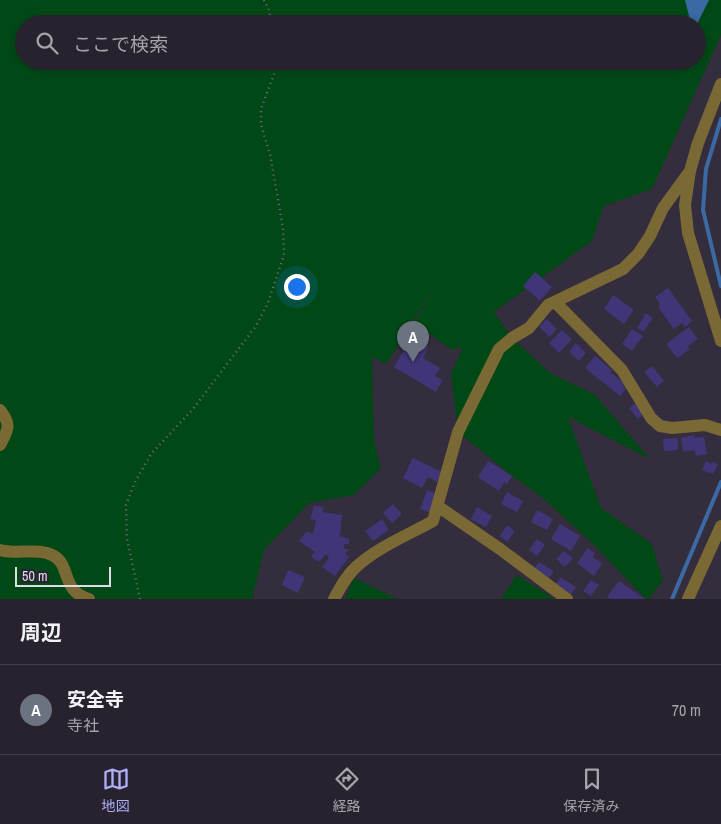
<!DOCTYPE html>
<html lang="ja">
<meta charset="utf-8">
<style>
:root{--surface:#27222e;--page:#2f2a36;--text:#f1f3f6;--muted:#a4a4aa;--line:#433f4a;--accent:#aeaefb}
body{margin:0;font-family:"Archivo Narrow","Noto Sans JP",sans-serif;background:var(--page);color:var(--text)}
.scale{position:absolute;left:15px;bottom:12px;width:96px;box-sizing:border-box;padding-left:5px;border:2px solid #e0dce7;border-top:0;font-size:14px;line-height:18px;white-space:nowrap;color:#e0dce7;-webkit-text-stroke:4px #2a2333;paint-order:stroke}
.you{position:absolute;left:296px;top:286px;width:18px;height:18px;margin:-12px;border:4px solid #fff;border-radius:50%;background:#1a73e8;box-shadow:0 0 0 8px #1a73e833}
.badge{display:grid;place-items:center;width:32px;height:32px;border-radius:50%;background:var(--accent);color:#fff;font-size:16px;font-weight:700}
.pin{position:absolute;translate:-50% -41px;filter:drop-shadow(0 1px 2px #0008)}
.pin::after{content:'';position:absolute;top:26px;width:18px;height:15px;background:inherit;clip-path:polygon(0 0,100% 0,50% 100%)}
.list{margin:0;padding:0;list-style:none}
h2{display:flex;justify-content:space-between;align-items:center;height:65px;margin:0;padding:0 20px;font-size:21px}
h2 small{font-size:16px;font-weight:400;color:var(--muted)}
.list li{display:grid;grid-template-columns:32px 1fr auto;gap:15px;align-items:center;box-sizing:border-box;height:90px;padding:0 20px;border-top:1px solid var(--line)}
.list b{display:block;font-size:19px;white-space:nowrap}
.list p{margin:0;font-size:16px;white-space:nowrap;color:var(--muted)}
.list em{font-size:16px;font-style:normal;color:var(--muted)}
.icon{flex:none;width:28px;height:28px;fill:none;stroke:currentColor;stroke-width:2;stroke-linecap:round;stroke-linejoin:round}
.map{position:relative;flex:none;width:721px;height:599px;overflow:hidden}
.search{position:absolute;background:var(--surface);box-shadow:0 2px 8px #0003;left:15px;right:15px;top:15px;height:55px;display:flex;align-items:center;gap:12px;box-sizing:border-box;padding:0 18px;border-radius:28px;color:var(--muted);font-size:19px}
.sheet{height:155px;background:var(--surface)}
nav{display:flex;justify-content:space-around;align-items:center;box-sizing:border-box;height:70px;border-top:1px solid var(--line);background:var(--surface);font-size:14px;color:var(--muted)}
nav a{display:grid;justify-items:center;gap:2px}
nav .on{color:var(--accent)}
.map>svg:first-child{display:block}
</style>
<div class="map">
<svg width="721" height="599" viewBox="0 0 721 599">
<rect width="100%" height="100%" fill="#342d3d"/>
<path fill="#004916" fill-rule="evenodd" d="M 0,0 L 721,0 L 721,35 L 652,189 L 604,206 L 592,241 L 494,312 L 512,338 L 550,373 L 594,394 L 650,459 L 568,417 L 601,508 L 652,544 L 663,580 L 649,599 L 646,599 L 594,545 L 543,498 L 512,476 L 458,432 L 451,374 L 463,347 L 452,350 L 414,323 L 438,282 L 386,364 L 372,357 L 374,440 L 381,468 L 354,495 L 309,503 L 264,550 L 252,599 L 0,599 ZM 24,24 L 697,24 L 697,61 L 24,61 Z
M 517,575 L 554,599 L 501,599 Z
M 354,578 L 398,599 L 345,599 Z"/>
<path fill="#3b69a4" d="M 685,0 L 709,0 L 697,24 L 691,24 Z"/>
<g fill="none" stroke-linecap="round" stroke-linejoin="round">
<path stroke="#3b69a4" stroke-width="4" d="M 721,119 L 706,169 L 703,210 L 721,286
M 672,599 L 721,482"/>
</g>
<path fill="#403677" d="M 535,272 L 552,287 L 540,301 L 523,286 Z
M 668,288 L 692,321 L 685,327 L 682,323 L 674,329 L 658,307 L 660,304 L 655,297 Z
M 613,295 L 634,310 L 624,324 L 604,309 Z
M 646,313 L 653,318 L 643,332 L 637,328 Z
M 547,319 L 557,329 L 550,337 L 539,327 Z
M 689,327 L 698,339 L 688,346 L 690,349 L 677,358 L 666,344 Z
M 632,329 L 643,336 L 632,351 L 622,344 Z
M 562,330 L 572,339 L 559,353 L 549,343 Z
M 419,341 L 429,347 L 423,358 L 440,368 L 435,376 L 443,380 L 436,392 L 394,367 L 405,348 L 413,352 Z
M 576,343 L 586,353 L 579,361 L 569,352 Z
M 595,356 L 612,370 L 610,372 L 624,383 L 623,387 L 626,389 L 620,396 L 585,368 Z
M 652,366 L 664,381 L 657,387 L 644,372 Z
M 635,403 L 644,414 L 638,419 L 629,408 Z
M 694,435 L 695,438 L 704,437 L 707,454 L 696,456 L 694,450 L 683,452 L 681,438 Z
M 678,438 L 678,450 L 664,451 L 663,439 Z
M 413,458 L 442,472 L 437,482 L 428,477 L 422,488 L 403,478 Z
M 488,461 L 512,476 L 507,484 L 504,482 L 499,491 L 478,477 Z
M 706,461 L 711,464 L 712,462 L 718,464 L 713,474 L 702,470 Z
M 427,490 L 438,494 L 430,513 L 420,509 Z
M 507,492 L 523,501 L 517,512 L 501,504 Z
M 393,504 L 402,514 L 392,523 L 383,513 Z
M 314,506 L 324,507 L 322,512 L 342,515 L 340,536 L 349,539 L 349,544 L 344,544 L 344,548 L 349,550 L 345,554 L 349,557 L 335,576 L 322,567 L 329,558 L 326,554 L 319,562 L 311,557 L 315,552 L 299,541 L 307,531 L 313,534 L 316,520 L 310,519 Z
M 477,507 L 492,516 L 486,527 L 471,519 Z
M 537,510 L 553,519 L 547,530 L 531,522 Z
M 382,519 L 389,530 L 373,541 L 365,531 Z
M 560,524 L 580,536 L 571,551 L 551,539 Z
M 507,525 L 515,531 L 507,542 L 500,536 Z
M 537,539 L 545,545 L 537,556 L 529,550 Z
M 588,548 L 595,553 L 593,557 L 602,564 L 594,576 L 577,563 Z
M 564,551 L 573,558 L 565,567 L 556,559 Z
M 539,562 L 554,571 L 549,578 L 534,569 Z
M 288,570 L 305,577 L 298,593 L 282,585 Z
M 560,577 L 576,587 L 571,594 L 556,584 Z
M 591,580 L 599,585 L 591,596 L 583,591 Z
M 619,581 L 645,599 L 610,599 L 607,597 Z"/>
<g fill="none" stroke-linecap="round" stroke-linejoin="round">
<path stroke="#716b7a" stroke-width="2.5" stroke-dasharray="1 4" stroke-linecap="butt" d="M 264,0 L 269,10 L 272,24
M 140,599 L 127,539 L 126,505 L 134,484 L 151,454 L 193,409 L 256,326 L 268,303 L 284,255 L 283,228 L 270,154 L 261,125 L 261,109 L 279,61"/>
<path stroke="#7a6934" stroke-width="12" d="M 721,84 L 698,143 L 690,171 L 685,205 L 688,233 L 721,341
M 555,302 L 622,370 L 651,418 L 660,426 L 672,428 L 705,425 L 721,430
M 0,410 C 12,425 8,430 0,445
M 439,507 L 500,549 L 567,599
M 0,550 C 17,555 39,547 54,556 C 71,566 61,591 89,599
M 334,599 C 340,588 346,576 356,567 C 378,547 408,535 433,521 L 458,432 L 499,349 L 512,338 L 529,328 L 548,305 L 623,269 L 638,254 L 650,236 L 663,208 L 690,171
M 688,599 L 721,526"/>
</g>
</svg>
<div class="scale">50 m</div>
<div class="you"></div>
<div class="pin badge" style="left:413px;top:362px;background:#6b7280">A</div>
<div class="search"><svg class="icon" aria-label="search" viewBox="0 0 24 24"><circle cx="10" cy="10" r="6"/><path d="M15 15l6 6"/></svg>ここで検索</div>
</div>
<section class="sheet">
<h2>周辺<small></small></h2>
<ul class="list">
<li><span class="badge" style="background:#6b7280">A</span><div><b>安全寺</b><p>寺社</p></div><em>70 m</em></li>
</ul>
</section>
<nav>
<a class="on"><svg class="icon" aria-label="map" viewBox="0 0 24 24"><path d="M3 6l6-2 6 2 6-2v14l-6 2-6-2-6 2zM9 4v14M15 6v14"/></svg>地図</a>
<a><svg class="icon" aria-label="directions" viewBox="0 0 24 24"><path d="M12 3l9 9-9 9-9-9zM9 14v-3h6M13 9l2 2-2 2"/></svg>経路</a>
<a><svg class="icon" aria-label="saved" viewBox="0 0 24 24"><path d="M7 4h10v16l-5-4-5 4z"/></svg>保存済み</a>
</nav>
